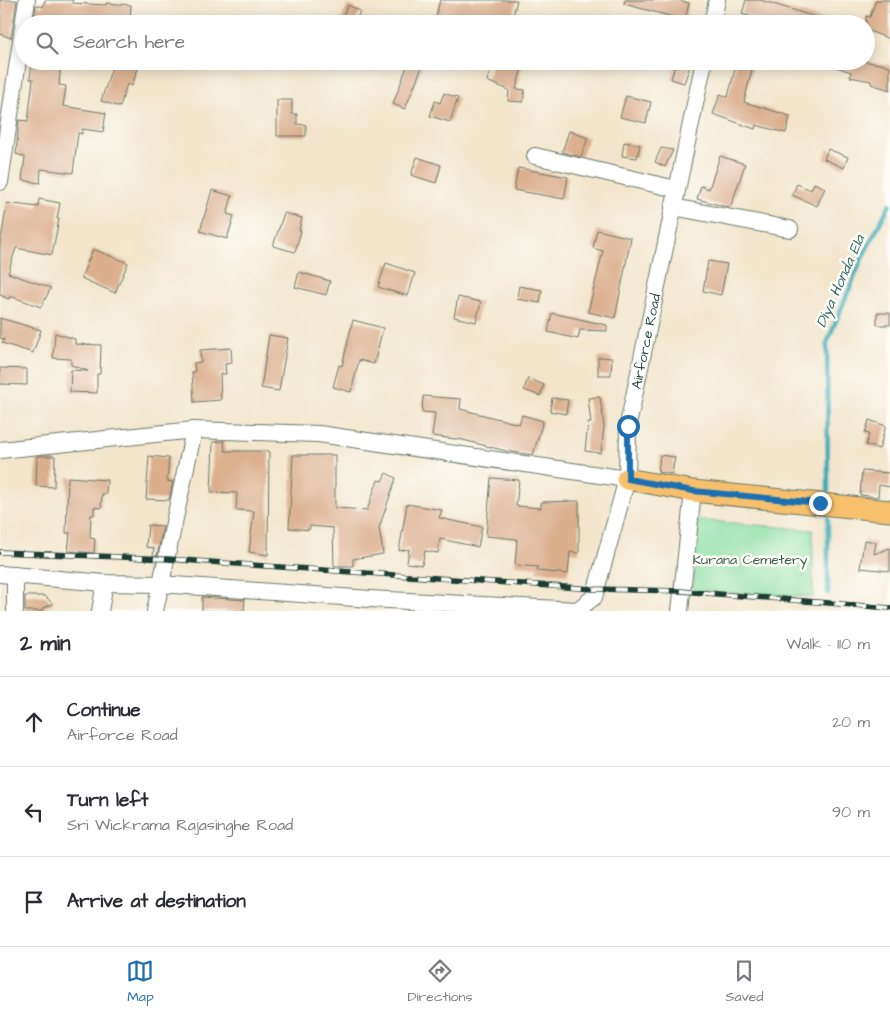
<!DOCTYPE html>
<meta charset="utf-8">
<style>
:root{--surface:#fff;--page:#f2f2f3;--text:#2b2b33;--muted:#7c7c81;--line:#e1e1e2;--accent:#1f6fb2}
body{margin:0;font-family:"Architects Daughter",sans-serif;background:var(--page);color:var(--text)}
.stop{position:absolute;width:15px;height:15px;margin:-11px;border:4px solid #1f6fb2;border-radius:50%;background:#fff}
.stop.end{background:#1f6fb2;border-color:#fff;box-shadow:0 1px 5px #0008}
.list{margin:0;padding:0;list-style:none}
h2{display:flex;justify-content:space-between;align-items:center;height:65px;margin:0;padding:0 20px;font-size:21px}
h2 small{font-size:16px;font-weight:400;color:var(--muted)}
.list li{display:grid;grid-template-columns:32px 1fr auto;gap:15px;align-items:center;box-sizing:border-box;height:90px;padding:0 20px;border-top:1px solid var(--line)}
.list b{display:block;font-size:19px;white-space:nowrap}
.list p{margin:0;font-size:16px;white-space:nowrap;color:var(--muted)}
.list em{font-size:16px;font-style:normal;color:var(--muted)}
.icon{flex:none;width:28px;height:28px;fill:none;stroke:currentColor;stroke-width:2;stroke-linecap:round;stroke-linejoin:round}
.map{position:relative;flex:none;width:890px;height:611px;overflow:hidden}
.search{position:absolute;background:var(--surface);box-shadow:0 2px 12px #0003;left:15px;right:15px;top:15px;height:55px;display:flex;align-items:center;gap:12px;box-sizing:border-box;padding:0 18px;border-radius:28px;color:var(--muted);font-size:19px}
.sheet{height:335px;background:var(--surface)}
nav{display:flex;justify-content:space-around;align-items:center;box-sizing:border-box;height:70px;border-top:1px solid var(--line);background:var(--surface);font-size:14px;color:var(--muted)}
nav a{display:grid;justify-items:center;gap:2px}
nav .on{color:var(--accent)}
.map>svg:first-child{display:block}
</style>
<div class="map">
<svg width="890" height="611" viewBox="0 0 890 611">
<rect width="100%" height="100%" fill="#fdfcf7"/>
<filter id="ink" filterUnits="userSpaceOnUse"><feTurbulence type="fractalNoise" baseFrequency=".02" numOctaves="2"/><feDisplacementMap in="SourceGraphic" scale="10" xChannelSelector="R" yChannelSelector="G"/><feConvolveMatrix kernelMatrix="1 2 1 2 8 2 1 2 1" color-interpolation-filters="sRGB"/></filter>
<filter id="wash" filterUnits="userSpaceOnUse"><feTurbulence type="fractalNoise" baseFrequency=".0096" numOctaves="4" result="noise"/><feDisplacementMap in="SourceGraphic" scale="20" xChannelSelector="R" yChannelSelector="G"/><feGaussianBlur stdDeviation="1.12" result="paint"/><feColorMatrix in="noise" values="0 0 0 0 0 0 0 0 0 0 0 0 0 0 0 0 0 1.4 0 .05"/><feComposite in="paint" operator="in"/></filter>
<g filter="url(#wash)">
<rect width="100%" height="100%" fill="#f2e5cb"/>
<path fill="#8bdfa2" stroke="#558e6b" d="M 698,520 L 813,530 L 813,597 L 693,591 Z"/>
<g fill="none" stroke-linecap="round" stroke-linejoin="round">
<path stroke="#3babb9" stroke-width="4.5" d="M 828,491 L 827,343 L 864,254 L 890,204
M 828,518 L 828,593"/>
</g>
<g id="blocks">
<path fill="#dbae8c" d="M 0,0 L 17,0 L 11,38 L 0,34 Z
M 45,0 L 73,0 L 72,3 L 106,5 L 106,3 L 131,5 L 130,24 L 53,24 L 34,20 L 36,5 L 43,7 Z
M 440,0 L 517,0 L 511,24 L 434,24 Z
M 625,0 L 678,0 L 689,3 L 685,20 L 624,4 Z
M 746,0 L 760,0 L 829,21 L 828,24 L 774,24 L 742,14 Z
M 876,0 L 890,0 L 890,39 L 866,30 L 866,16 L 870,17 Z
M 348,5 L 360,11 L 355,24 L 339,24 Z
M 114,61 L 138,68 L 132,86 L 127,84 L 120,107 L 101,101 Z
M 409,61 L 422,67 L 405,109 L 393,104 Z
M 493,61 L 524,61 L 516,89 L 525,90 L 523,102 L 508,101 L 509,90 L 487,81 Z
M 737,61 L 754,61 L 744,102 L 790,116 L 786,133 L 756,125 L 755,129 L 713,114 L 720,94 L 728,97 Z
M 827,61 L 863,61 L 890,66 L 890,90 L 871,84 L 871,81 L 850,77 L 851,72 L 827,64 Z
M 32,62 L 61,64 L 59,85 L 66,86 L 63,106 L 106,113 L 103,132 L 82,129 L 82,134 L 78,133 L 73,173 L 41,169 L 40,183 L 22,180 L 25,157 L 16,154 L 19,120 L 28,121 L 33,79 L 30,79 Z
M 676,62 L 690,66 L 684,83 L 671,79 Z
M 444,93 L 458,98 L 450,122 L 430,116 L 435,101 L 440,103 Z
M 626,96 L 651,102 L 646,123 L 620,117 Z
M 277,100 L 292,100 L 292,114 L 297,114 L 297,124 L 306,125 L 306,136 L 277,136 Z
M 569,131 L 588,138 L 581,157 L 562,152 Z
M 624,142 L 640,145 L 637,158 L 622,156 Z
M 661,148 L 673,150 L 665,167 L 655,162 Z
M 828,149 L 848,157 L 844,168 L 824,159 Z
M 720,156 L 745,164 L 731,206 L 727,207 L 697,199 L 701,186 L 709,189 Z
M 417,157 L 441,165 L 436,183 L 411,175 Z
M 518,168 L 568,177 L 564,199 L 514,190 Z
M 814,183 L 825,188 L 817,206 L 792,195 L 797,184 L 811,190 Z
M 212,190 L 232,196 L 227,214 L 234,216 L 227,239 L 200,231 Z
M 39,199 L 60,203 L 57,219 L 59,219 L 52,255 L 16,248 L 8,273 L 51,288 L 41,307 L 10,296 L 9,299 L 0,295 L 0,245 L 7,203 L 38,207 Z
M 284,213 L 302,218 L 299,230 L 301,231 L 295,252 L 273,246 Z
M 597,230 L 631,238 L 615,318 L 588,312 L 603,251 L 593,248 Z
M 93,249 L 128,263 L 115,293 L 81,278 Z
M 708,261 L 727,264 L 721,295 L 703,291 Z
M 386,263 L 415,273 L 408,296 L 378,287 Z
M 299,272 L 330,281 L 326,295 L 295,287 Z
M 519,286 L 542,290 L 540,303 L 517,299 Z
M 458,297 L 481,302 L 476,322 L 454,317 Z
M 552,313 L 607,325 L 607,331 L 580,330 L 578,339 L 548,332 Z
M 877,313 L 890,313 L 890,325 L 877,325 Z
M 0,318 L 41,330 L 33,353 L 2,343 L 4,339 L 0,338 Z
M 353,320 L 383,328 L 374,364 L 359,360 L 351,392 L 333,387 L 339,365 L 342,366 Z
M 55,333 L 75,339 L 75,344 L 101,345 L 100,374 L 97,374 L 97,393 L 70,392 L 71,370 L 88,371 L 71,365 L 71,359 L 53,358 Z
M 269,335 L 288,338 L 279,391 L 261,388 Z
M 231,348 L 232,363 L 225,364 L 226,374 L 220,374 L 221,400 L 194,402 L 192,372 L 195,372 L 194,363 L 201,362 L 200,350 Z
M 598,357 L 612,358 L 611,375 L 598,375 Z
M 0,368 L 27,369 L 27,385 L 0,384 Z
M 528,378 L 544,385 L 540,396 L 524,390 Z
M 423,396 L 461,399 L 460,409 L 519,424 L 522,415 L 543,421 L 533,455 L 506,451 L 463,440 L 432,436 L 435,413 L 422,412 Z
M 600,397 L 604,426 L 601,453 L 585,451 L 588,423 L 591,423 L 588,398 Z
M 552,398 L 568,400 L 566,414 L 550,411 Z
M 869,420 L 886,426 L 879,449 L 866,445 L 869,434 L 865,433 Z
M 224,441 L 225,451 L 269,451 L 268,555 L 249,552 L 254,511 L 236,510 L 237,493 L 211,492 L 213,442 Z
M 293,455 L 335,455 L 335,508 L 367,510 L 378,480 L 382,481 L 386,473 L 396,478 L 379,528 L 383,554 L 353,559 L 353,566 L 334,566 L 333,528 L 310,526 L 309,530 L 289,528 Z
M 660,455 L 675,457 L 672,474 L 658,472 Z
M 37,456 L 55,456 L 54,487 L 36,486 Z
M 149,456 L 169,458 L 167,481 L 173,482 L 169,500 L 146,499 Z
M 862,471 L 890,473 L 890,487 L 879,485 L 878,497 L 860,495 Z
M 68,477 L 107,480 L 106,494 L 102,494 L 101,508 L 94,507 L 94,515 L 91,515 L 90,538 L 95,539 L 94,553 L 68,551 L 70,533 L 66,533 Z
M 491,478 L 519,480 L 516,506 L 541,508 L 541,502 L 579,501 L 579,553 L 570,552 L 568,574 L 537,571 L 538,567 L 515,565 L 517,539 L 486,536 Z
M 407,504 L 442,510 L 439,518 L 482,527 L 478,547 L 440,539 L 438,553 L 425,551 L 422,565 L 407,563 L 409,549 L 399,551 Z
M 148,525 L 163,526 L 157,556 L 153,556 L 154,548 L 146,547 Z
M 864,540 L 876,542 L 874,554 L 890,548 L 890,571 L 860,568 Z
M 25,596 L 45,596 L 53,604 L 43,608 L 43,611 L 25,611 Z
M 202,597 L 245,600 L 244,611 L 202,611 Z"/>
</g>
</g>
<g filter="url(#ink)">
<use href="#blocks" fill-opacity="0" stroke="#697869" stroke-width="1"/>
<g fill="none" stroke-linecap="round" stroke-linejoin="round">
<defs>
<g id="minor">
<path d="M 712,24 L 717,0"/>
<path d="M 535,156 L 676,189"/>
<path d="M 0,182 L 27,0"/>
<path d="M 673,207 L 790,229"/>
<path d="M 0,450 L 194,430 L 319,434 L 627,479"/>
<path d="M 0,574 L 105,583 L 160,584 L 370,599 L 577,610"/>
<path d="M 15,611 L 15,575"/>
<path d="M 100,611 L 105,583"/>
<path d="M 155,611 L 194,430"/>
<path id="s1" d="M 576,611 L 594,597 L 627,479 L 628,425 L 704,61"/>
<path d="M 680,611 L 693,491"/>
</g>
<path id="major" d="M 627,479 L 693,491 L 890,511"/>
</defs>
<use href="#minor" stroke="#697869" stroke-width="18"/>
<use href="#major" stroke="#697869" stroke-width="23"/>
<use href="#minor" stroke="#fff" stroke-width="16"/>
<use href="#major" stroke="#f7c06c" stroke-width="21"/>
<defs>
<path id="rail" d="M 0,552 L 168,559 L 593,589 L 681,591 L 890,608"/>
</defs>
<use href="#rail" stroke="#1f3d34" stroke-width="5.5"/>
<use href="#rail" stroke="#fdfcf7" stroke-width="4" stroke-dasharray="11" stroke-linecap="butt"/>
</g>
</g>
<g fill="none" stroke-linecap="round" stroke-linejoin="round" filter="url(#ink)">
<path stroke="#1f6fb2" stroke-width="6" d="M 628,426 L 628,479 L 693,491 L 820,503"/>
</g>
<g text-anchor="middle" stroke-width="5" stroke-linejoin="round" paint-order="stroke">
<g font-size="14" fill="#1f3d34" stroke="#fdfcf7">
<text dy="5" stroke="none"><textPath href="#s1" startOffset="285">Airforce Road</textPath></text>
</g>
<g font-size="14" fill="#355d4a" stroke="#fdfcf7">
<text x="750" y="564">Kurana Cemetery</text>
</g>
<g font-size="15" font-style="italic" fill="#296463" stroke="#fdfcf7">
<text transform="translate(840 281) rotate(-66)" y="5">Diya Honda Ela</text>
</g>
</g>
</svg>
<div class="stop" style="left:628px;top:426px"></div>
<div class="stop end" style="left:820px;top:503px"></div>
<div class="search"><svg class="icon" aria-label="search" viewBox="0 0 24 24"><circle cx="10" cy="10" r="6"/><path d="M15 15l6 6"/></svg>Search here</div>
</div>
<section class="sheet">
<h2>2 min<small>Walk · 110 m</small></h2>
<ul class="list">
<li><svg class="icon" aria-label="ahead" viewBox="0 0 24 24"><path d="M12 20V5M6 11l6-6 6 6"/></svg><div><b>Continue</b><p>Airforce Road</p></div><em>20 m</em></li>
<li><svg class="icon" aria-label="left" viewBox="0 0 24 24"><path d="M17 20v-9H6M10 6l-5 5 5 5"/></svg><div><b>Turn left</b><p>Sri Wickrama Rajasinghe Road</p></div><em>90 m</em></li>
<li><svg class="icon" aria-label="arrive" viewBox="0 0 24 24"><path d="M6 21V4h12l-3 4 3 4H6"/></svg><div><b>Arrive at destination</b></div></li>
</ul>
</section>
<nav>
<a class="on"><svg class="icon" aria-label="map" viewBox="0 0 24 24"><path d="M3 6l6-2 6 2 6-2v14l-6 2-6-2-6 2zM9 4v14M15 6v14"/></svg>Map</a>
<a><svg class="icon" aria-label="directions" viewBox="0 0 24 24"><path d="M12 3l9 9-9 9-9-9zM9 14v-3h6M13 9l2 2-2 2"/></svg>Directions</a>
<a><svg class="icon" aria-label="saved" viewBox="0 0 24 24"><path d="M7 4h10v16l-5-4-5 4z"/></svg>Saved</a>
</nav>
